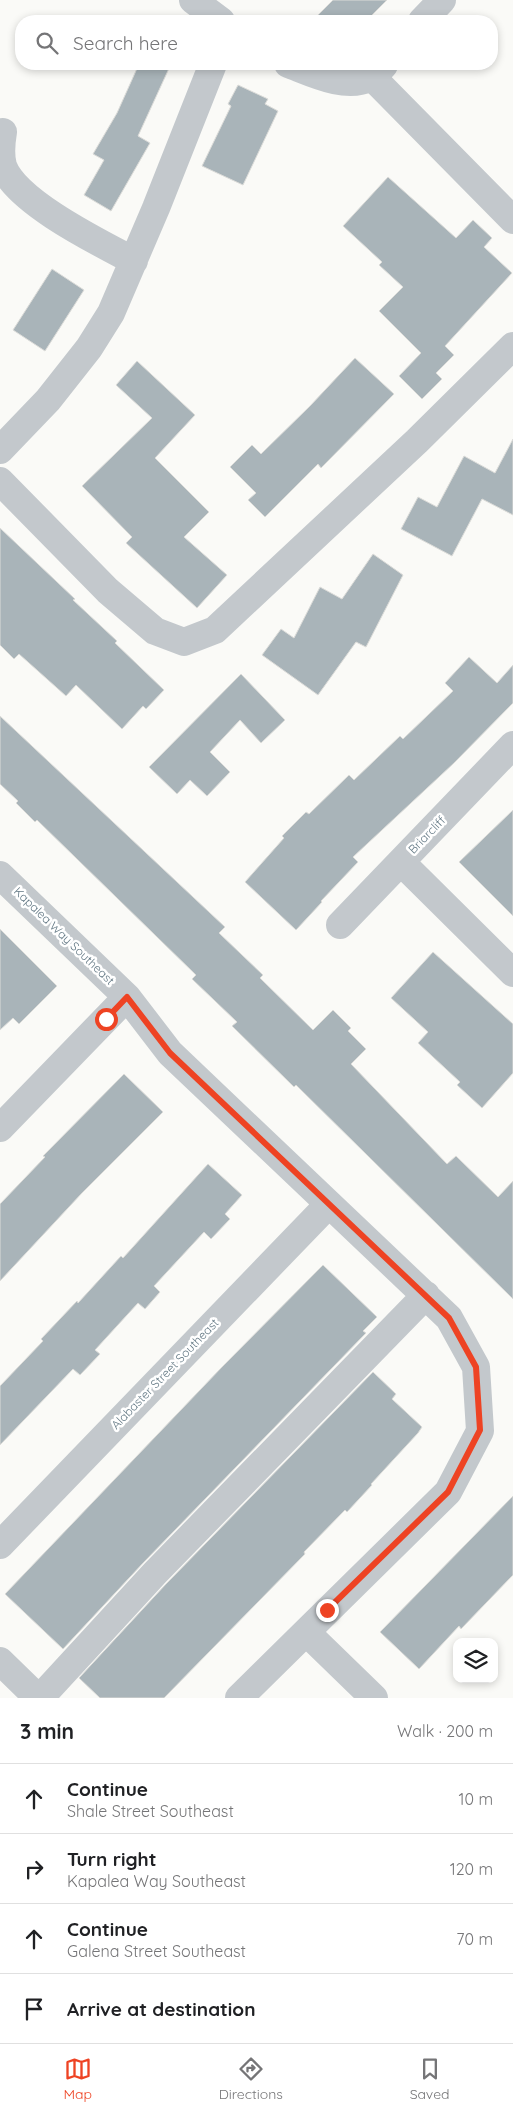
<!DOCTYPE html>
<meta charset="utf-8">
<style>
:root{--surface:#fff;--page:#f2f2f2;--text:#202124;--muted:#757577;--line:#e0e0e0;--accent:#ee4323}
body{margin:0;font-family:Quicksand,sans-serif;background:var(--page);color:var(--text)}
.controls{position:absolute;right:15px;bottom:15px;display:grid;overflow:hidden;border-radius:10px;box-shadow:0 2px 8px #0003}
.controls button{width:45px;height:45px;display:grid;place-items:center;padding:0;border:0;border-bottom:1px solid var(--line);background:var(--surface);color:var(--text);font:25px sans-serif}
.stop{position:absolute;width:15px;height:15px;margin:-11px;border:4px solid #ee4323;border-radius:50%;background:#fff}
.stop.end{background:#ee4323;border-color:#fff;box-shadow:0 1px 5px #0008}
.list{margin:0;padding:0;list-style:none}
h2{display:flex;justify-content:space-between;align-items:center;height:65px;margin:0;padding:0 20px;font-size:21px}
h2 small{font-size:16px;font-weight:400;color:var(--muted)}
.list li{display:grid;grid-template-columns:32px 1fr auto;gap:15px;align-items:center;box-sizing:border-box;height:70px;padding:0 20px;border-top:1px solid var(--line)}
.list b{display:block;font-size:19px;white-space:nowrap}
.list p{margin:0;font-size:16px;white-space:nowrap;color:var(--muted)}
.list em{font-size:16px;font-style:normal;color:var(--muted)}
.icon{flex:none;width:28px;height:28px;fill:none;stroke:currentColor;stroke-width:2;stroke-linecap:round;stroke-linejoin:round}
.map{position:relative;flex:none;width:513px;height:1698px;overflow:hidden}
.search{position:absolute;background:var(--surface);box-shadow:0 2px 8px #0003;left:15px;right:15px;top:15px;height:55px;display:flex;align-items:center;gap:12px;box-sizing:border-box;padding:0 18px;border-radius:20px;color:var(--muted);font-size:19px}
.sheet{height:345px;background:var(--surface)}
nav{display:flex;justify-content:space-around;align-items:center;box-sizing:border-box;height:70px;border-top:1px solid var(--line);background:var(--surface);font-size:14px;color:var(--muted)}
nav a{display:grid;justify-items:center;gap:2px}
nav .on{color:var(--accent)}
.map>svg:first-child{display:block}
</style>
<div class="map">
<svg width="513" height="1698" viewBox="0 0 513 1698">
<rect width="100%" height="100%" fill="#fafaf7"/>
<path fill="#a9b4b9" stroke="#dcdcd9" d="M 333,0 L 387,0 L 366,21 L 312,21 Z
M 139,64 L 171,64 L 138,136 L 150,143 L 111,211 L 84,195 L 104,160 L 93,154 L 117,113 Z
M 238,85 L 268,99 L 265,104 L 278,111 L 243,185 L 202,166 L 231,106 L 228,104 Z
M 388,177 L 456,238 L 473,220 L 492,238 L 484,247 L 512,273 L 445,346 L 454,355 L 436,373 L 442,379 L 422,399 L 399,376 L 421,353 L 379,311 L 403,287 L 379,265 L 382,262 L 343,226 Z
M 52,269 L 84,290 L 45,351 L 13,330 Z
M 355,358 L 394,394 L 321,468 L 318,464 L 265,517 L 248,500 L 256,493 L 230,467 L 252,445 L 261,454 L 310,406 Z
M 137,361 L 195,415 L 155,458 L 209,512 L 184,537 L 227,575 L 197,608 L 126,543 L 132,537 L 82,486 L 152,418 L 116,385 Z
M 513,439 L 513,515 L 482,499 L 452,556 L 401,529 L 418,497 L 437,507 L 464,456 L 495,473 Z
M 0,528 L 75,599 L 73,600 L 117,641 L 115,643 L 164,690 L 146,709 L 143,706 L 122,729 L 76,685 L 66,696 L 19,654 L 14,659 L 0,645 Z
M 373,554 L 403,575 L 366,647 L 356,642 L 318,695 L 262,655 L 281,629 L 294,638 L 320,587 L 342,599 Z
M 469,657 L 497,683 L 513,665 L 513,703 L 454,763 L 353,857 L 358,862 L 321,901 L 322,902 L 296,930 L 245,882 L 284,838 L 282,836 L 306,812 L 309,814 L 349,775 L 354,780 L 400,736 L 403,739 L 453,691 L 445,683 Z
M 241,674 L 285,720 L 261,743 L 240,720 L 210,752 L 230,772 L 207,796 L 190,780 L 177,794 L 149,767 Z
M 0,716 L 225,927 L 219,933 L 263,975 L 260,978 L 313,1030 L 333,1010 L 351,1028 L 348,1031 L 366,1049 L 351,1064 L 447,1164 L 456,1156 L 498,1197 L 513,1181 L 513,1299 L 296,1085 L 294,1087 L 232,1026 L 237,1022 L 192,979 L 196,975 L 37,820 L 35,822 L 16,803 L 18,801 L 0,784 Z
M 513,810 L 513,916 L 459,862 Z
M 0,929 L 57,986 L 19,1024 L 13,1018 L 0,1030 Z
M 433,952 L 513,1024 L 513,1073 L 482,1108 L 457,1085 L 460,1082 L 418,1043 L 428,1032 L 391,998 Z
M 124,1074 L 163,1112 L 82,1193 L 0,1281 L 0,1204 L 45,1157 L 43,1156 Z
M 208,1164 L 242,1195 L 225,1214 L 230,1219 L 211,1239 L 204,1232 L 154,1286 L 160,1292 L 145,1309 L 138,1303 L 95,1350 L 100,1354 L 80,1375 L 73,1369 L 0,1445 L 0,1386 L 43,1341 L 41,1339 L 77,1301 L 78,1303 L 121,1256 L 123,1258 Z
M 323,1265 L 377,1317 L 363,1331 L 366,1333 L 144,1562 L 63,1649 L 5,1594 L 222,1367 Z
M 373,1372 L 396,1394 L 392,1399 L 422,1427 L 418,1433 L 371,1484 L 372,1485 L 347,1512 L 345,1510 L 304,1552 L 305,1554 L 164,1698 L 100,1698 L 79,1678 L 166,1584 Z
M 513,1496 L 513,1575 L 461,1629 L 459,1626 L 419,1669 L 380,1632 Z"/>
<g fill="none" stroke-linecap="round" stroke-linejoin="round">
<path stroke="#c3c8cc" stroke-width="28" d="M 193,0 L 221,21
M 422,21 L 442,0
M 288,64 C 312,73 345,90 370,78 C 375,76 380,69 384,65
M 372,77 L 513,220
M 3,132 C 1,144 0,155 3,166 C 16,202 100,243 134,261
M 0,450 L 48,400 L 89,348 L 111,313 L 156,208 L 213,64
M 0,481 L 108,591 L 155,631 L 184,642 L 215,630 L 417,441 L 513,346
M 401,862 L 513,973
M 0,875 L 127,997 L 170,1053 L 449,1318 L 476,1367 L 480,1431 L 448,1492 L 239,1698
M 340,925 L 513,745
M 0,1128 L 127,997
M 0,1545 L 329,1204
M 306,1632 L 374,1698
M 0,1661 L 38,1698
M 40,1698 L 155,1573 L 426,1295"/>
</g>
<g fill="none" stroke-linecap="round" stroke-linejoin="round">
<path stroke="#ee4323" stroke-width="6" d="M 106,1019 L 127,997 L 170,1053 L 449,1318 L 476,1367 L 480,1430 L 448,1492 L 327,1610"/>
</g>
<g text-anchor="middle" stroke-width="5" stroke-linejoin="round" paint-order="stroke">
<g font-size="12" fill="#637884" stroke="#fff">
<text transform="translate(427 835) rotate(-46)" y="4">Briarcliff</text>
<text transform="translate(64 936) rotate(44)" y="4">Kapalea Way Southeast</text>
<text transform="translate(165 1374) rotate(-46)" y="4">Alabaster Street Southeast</text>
</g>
</g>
</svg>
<div class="controls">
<button><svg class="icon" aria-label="layers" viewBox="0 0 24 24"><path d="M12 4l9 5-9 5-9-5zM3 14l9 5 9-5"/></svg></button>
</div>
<div class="stop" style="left:106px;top:1019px"></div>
<div class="stop end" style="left:327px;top:1610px"></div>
<div class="search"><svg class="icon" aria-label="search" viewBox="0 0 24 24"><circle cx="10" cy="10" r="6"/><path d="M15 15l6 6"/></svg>Search here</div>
</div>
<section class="sheet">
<h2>3 min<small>Walk · 200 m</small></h2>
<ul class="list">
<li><svg class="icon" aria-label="ahead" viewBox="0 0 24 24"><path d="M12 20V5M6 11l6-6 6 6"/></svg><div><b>Continue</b><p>Shale Street Southeast</p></div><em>10 m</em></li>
<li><svg class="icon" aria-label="right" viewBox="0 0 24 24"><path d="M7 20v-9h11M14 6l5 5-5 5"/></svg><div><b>Turn right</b><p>Kapalea Way Southeast</p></div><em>120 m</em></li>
<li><svg class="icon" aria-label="ahead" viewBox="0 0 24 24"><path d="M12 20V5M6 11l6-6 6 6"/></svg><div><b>Continue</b><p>Galena Street Southeast</p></div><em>70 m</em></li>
<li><svg class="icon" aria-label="arrive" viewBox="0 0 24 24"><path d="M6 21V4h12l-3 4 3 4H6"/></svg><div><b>Arrive at destination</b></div></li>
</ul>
</section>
<nav>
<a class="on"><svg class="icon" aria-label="map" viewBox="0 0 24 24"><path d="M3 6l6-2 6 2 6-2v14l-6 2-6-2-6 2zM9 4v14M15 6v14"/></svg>Map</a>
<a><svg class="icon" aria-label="directions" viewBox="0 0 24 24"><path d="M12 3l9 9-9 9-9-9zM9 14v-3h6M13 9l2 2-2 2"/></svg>Directions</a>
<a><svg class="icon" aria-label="saved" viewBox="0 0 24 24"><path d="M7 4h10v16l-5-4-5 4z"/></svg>Saved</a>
</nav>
